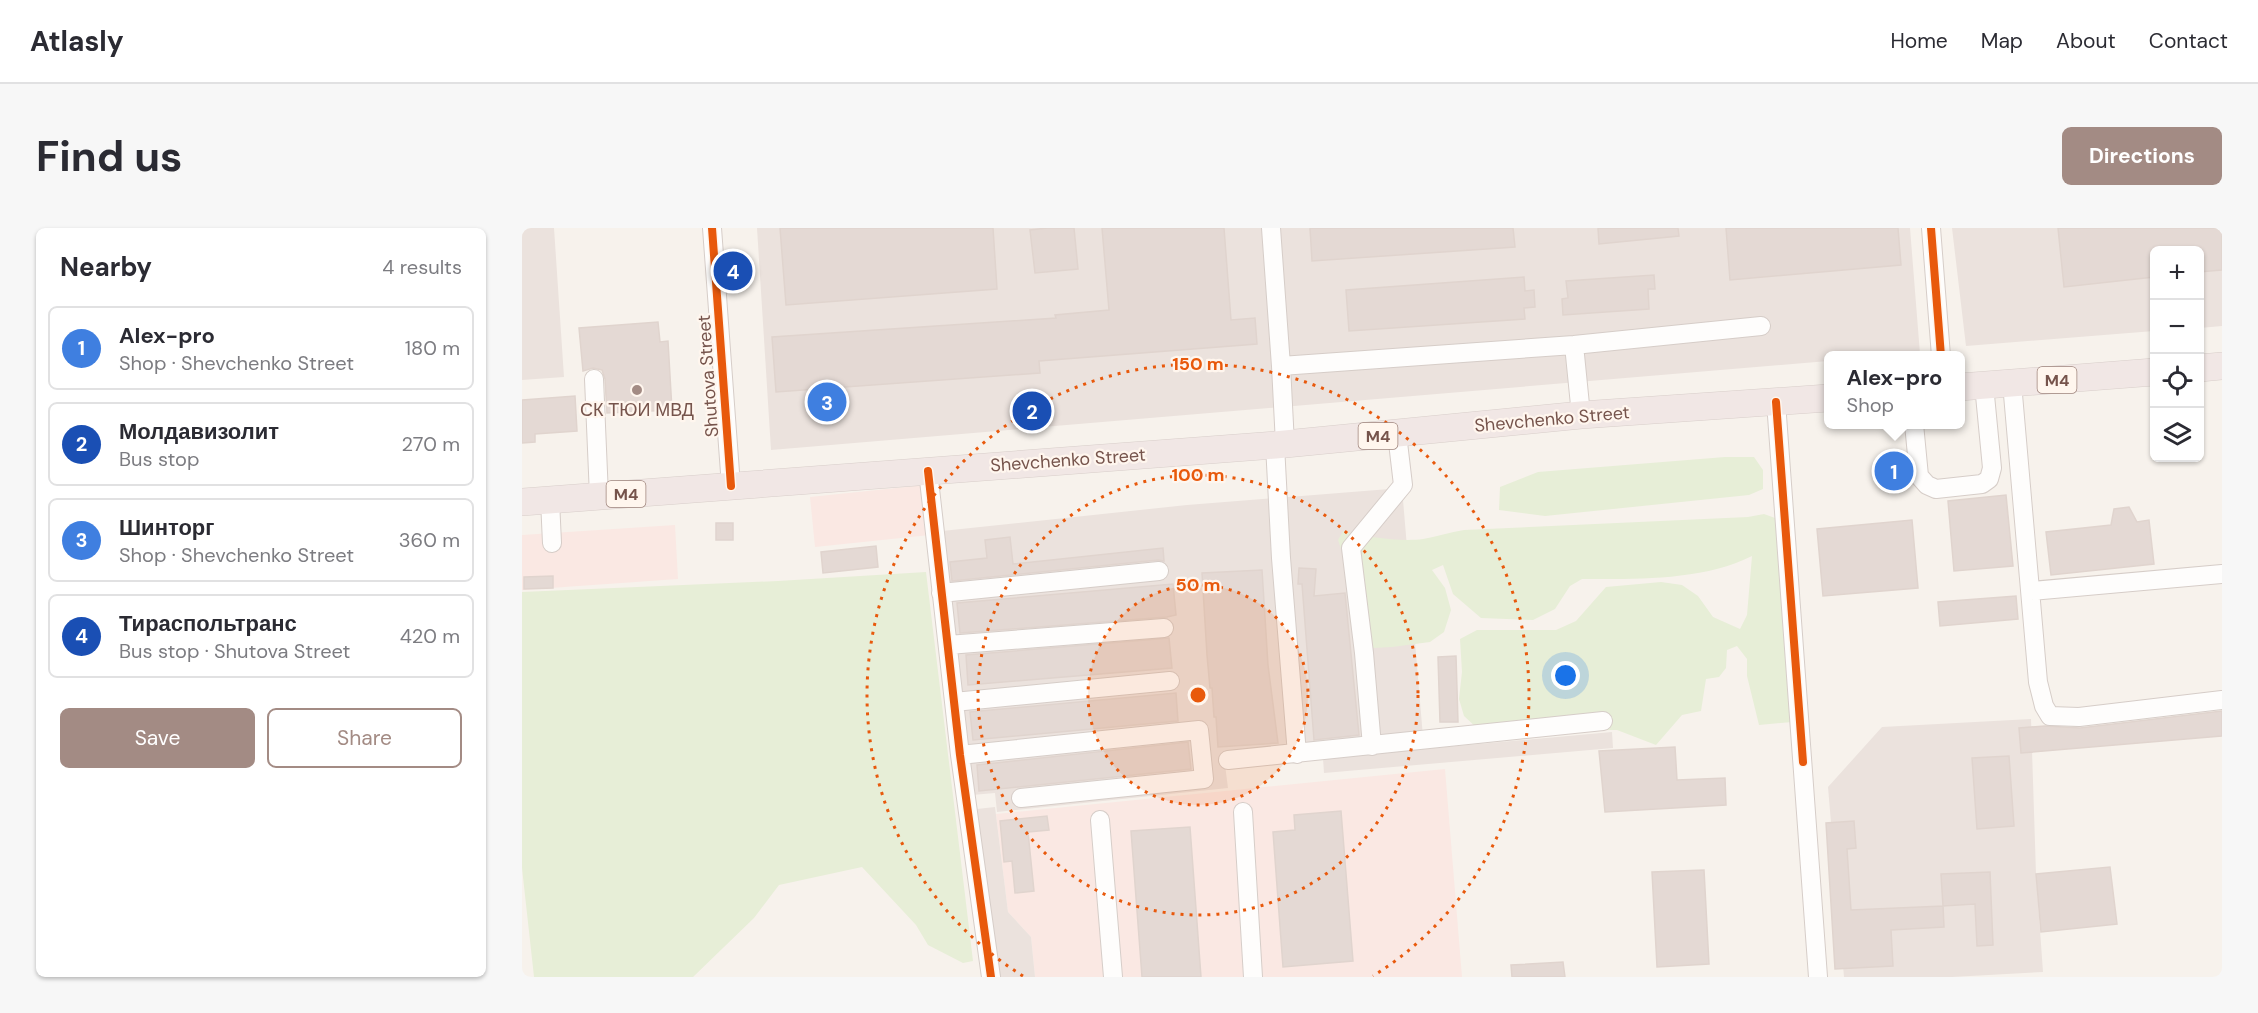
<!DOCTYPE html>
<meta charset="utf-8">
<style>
:root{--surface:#fff;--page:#f7f7f7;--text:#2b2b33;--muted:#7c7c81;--line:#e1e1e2;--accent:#a38b84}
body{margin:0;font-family:"DM Sans",sans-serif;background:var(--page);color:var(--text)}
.controls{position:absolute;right:18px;top:18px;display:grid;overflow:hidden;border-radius:9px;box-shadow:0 2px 4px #0004}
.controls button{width:54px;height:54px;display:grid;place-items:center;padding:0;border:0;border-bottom:2px solid var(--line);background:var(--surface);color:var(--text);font:30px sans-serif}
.you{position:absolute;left:1044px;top:448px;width:21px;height:21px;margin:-15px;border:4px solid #fff;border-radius:50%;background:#1a73e8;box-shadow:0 0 0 9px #1a73e833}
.badge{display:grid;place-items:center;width:39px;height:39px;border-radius:50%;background:var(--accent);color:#fff;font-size:20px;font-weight:700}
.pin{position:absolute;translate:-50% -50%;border:3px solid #fff;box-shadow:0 2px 6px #0006}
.popup{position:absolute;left:1302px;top:123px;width:141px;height:78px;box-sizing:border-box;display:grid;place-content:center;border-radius:9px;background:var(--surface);filter:drop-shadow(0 2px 4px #0005);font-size:20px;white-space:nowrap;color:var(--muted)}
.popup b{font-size:22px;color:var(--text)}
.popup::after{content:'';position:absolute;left:50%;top:100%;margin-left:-12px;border:12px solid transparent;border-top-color:var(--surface)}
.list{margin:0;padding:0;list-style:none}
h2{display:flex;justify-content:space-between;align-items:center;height:78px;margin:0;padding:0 24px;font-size:26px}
h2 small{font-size:20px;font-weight:400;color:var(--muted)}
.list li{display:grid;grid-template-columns:39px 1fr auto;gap:18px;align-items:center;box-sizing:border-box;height:84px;margin:0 12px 12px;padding:0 12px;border:2px solid var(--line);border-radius:9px}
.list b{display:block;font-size:22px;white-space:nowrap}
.list p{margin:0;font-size:20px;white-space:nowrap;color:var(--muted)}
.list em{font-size:20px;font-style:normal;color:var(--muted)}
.actions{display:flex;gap:12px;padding:18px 24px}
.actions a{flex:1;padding:14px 0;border:2px solid var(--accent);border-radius:9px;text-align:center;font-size:21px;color:var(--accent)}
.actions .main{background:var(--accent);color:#fff}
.icon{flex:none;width:33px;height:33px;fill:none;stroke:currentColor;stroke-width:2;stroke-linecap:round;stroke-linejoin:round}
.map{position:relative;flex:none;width:1700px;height:749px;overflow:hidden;border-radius:9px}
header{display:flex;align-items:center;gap:36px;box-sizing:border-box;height:84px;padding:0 30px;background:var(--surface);border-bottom:2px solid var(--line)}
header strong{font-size:28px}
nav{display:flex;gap:33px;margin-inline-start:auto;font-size:21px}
.intro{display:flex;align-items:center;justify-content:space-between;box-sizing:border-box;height:144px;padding:0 36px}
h1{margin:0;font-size:42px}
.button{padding:15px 27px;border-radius:9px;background:var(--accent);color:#fff;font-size:21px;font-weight:700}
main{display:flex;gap:36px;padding:0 36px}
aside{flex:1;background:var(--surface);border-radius:9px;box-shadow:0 2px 4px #0004}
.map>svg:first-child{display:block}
</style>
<header>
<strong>Atlasly</strong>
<nav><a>Home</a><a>Map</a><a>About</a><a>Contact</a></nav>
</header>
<div class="intro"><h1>Find us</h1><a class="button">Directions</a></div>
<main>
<aside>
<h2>Nearby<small>4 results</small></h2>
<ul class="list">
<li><span class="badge" style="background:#3f7fe0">1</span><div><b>Alex-pro</b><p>Shop · Shevchenko Street</p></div><em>180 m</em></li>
<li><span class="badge" style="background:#1a4fb4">2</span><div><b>Молдавизолит</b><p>Bus stop</p></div><em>270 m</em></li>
<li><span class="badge" style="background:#3f7fe0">3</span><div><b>Шинторг</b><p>Shop · Shevchenko Street</p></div><em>360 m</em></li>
<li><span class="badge" style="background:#1a4fb4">4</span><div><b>Тираспольтранс</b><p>Bus stop · Shutova Street</p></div><em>420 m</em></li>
</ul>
<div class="actions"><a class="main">Save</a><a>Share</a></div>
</aside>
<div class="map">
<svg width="1700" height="749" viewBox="0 0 1700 749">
<rect width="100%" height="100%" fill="#f7f2ec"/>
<path fill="#fae8e3" d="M 403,257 L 408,307 L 293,319 L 288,269 Z
M 153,297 L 156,351 L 0,362 L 0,307 Z
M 923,541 L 940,749 L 513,749 L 509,709 L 486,684 L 474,586 Z"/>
<path fill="#ebe2dd" d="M 0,0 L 32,0 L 42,149 L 0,152 Z
M 235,0 L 1388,0 L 1398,126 L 1306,128 L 1306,133 L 249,222 Z
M 1430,0 L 1700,0 L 1700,98 L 1678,100 L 1678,22 L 1632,22 L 1632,103 L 1444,118 Z
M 880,260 L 901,509 L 702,529 L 706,560 L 475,584 L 473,565 L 450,567 L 420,303 L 665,277 Z
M 1509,491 L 1514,646 L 1521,744 L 1430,749 L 1322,749 L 1306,559 L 1360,499 Z
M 1090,504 L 1091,520 L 802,545 L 801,530 Z
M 473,579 L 486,684 L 509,709 L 513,749 L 476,749 L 455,581 Z"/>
<path fill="#e7eed7" d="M 1203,229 L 1232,229 L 1241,242 L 1241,261 L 1227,267 L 1023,288 L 977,282 L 978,259 L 1016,244 Z
M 1242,286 L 1253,290 L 1258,298 L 1270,494 L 1237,497 L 1225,448 L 1225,431 L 1215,418 L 1205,422 L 1204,440 L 1197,449 L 1184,451 L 1179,483 L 1160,487 L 1134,517 L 1095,502 L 956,501 L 942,488 L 937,471 L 940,444 L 938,411 L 955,402 L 1034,402 L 1054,393 L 1084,359 L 1139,354 L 1160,357 L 1176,368 L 1191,389 L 1218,401 L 1225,387 L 1230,328 C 1180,353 1114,351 1060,351 L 1048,358 L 1033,381 L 1011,392 L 959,390 L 931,366 L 921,337 L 910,342 L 923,360 L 929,382 L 922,404 L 908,414 L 870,419 L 851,420 L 837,412 L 826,342 L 816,312 L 821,303 C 843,309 879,314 901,311 C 914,309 928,304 942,302 L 1226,289 Z
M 404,344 L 451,733 L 441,735 L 406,717 L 394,697 L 340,639 L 257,657 L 232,690 L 171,749 L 12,749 L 0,640 L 0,364 L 256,353 Z"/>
<path fill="#e4d9d4" stroke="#e0d4ce" stroke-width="1.5" d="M 258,0 L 471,0 L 475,61 L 264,77 Z
M 525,0 L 552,0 L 556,41 L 513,45 L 508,2 Z
M 580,0 L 702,0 L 709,92 L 733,90 L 735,116 L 517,133 L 518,145 L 254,164 L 250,109 L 534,90 L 533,87 L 587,82 Z
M 788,0 L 991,0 L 993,19 L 790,33 Z
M 1076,0 L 1156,0 L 1157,8 L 1077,16 Z
M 1204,0 L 1376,0 L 1379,37 L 1208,52 Z
M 1536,0 L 1700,0 L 1700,42 L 1677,44 L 1677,22 L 1632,22 L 1632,49 L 1542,59 Z
M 1132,47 L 1133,61 L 1126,61 L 1127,81 L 1041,87 L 1040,71 L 1046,70 L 1044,53 Z
M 1002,49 L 1003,63 L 1012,62 L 1013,79 L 1002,80 L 1003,91 L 827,103 L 824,62 Z
M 136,94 L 138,114 L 146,113 L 150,182 L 85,185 L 83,151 L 80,142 L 71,140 L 61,143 L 57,100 Z
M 53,168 L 55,203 L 13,206 L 13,214 L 0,215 L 0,172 Z
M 1484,267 L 1491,338 L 1432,343 L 1426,273 Z
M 1607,279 L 1615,294 L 1627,292 L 1632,336 L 1529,347 L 1524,304 L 1589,297 L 1592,281 Z
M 1390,292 L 1396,360 L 1301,368 L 1295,301 Z
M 194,295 L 211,295 L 211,312 L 194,312 Z
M 488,309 L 491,336 L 641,320 L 642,333 L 636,332 L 430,353 L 428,334 L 465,330 L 463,312 Z
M 354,318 L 356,339 L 301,345 L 299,324 Z
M 777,340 L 794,341 L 792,368 L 823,365 L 837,507 L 792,512 L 780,356 L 776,356 Z
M 740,342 L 746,437 L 756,515 L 696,519 L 694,489 L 692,489 L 690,460 L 688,460 L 685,427 L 680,345 Z
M 31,348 L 31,360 L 2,361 L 2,349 Z
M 651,356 L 654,387 L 645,389 L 438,405 L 435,375 Z
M 1494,368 L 1496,391 L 1418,398 L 1416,374 Z
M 647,410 L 650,440 L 446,457 L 444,427 Z
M 934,428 L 936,494 L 918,494 L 916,429 Z
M 654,465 L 656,493 L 451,512 L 448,484 Z
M 1700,483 L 1700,508 L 1499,525 L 1497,500 L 1523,498 L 1558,500 Z
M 666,514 L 669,541 L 457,563 L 455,537 Z
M 1153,519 L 1155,552 L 1203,550 L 1204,577 L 1083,584 L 1077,523 Z
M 1487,528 L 1492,598 L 1455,601 L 1450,530 Z
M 819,583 L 831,733 L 761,739 L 751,604 L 773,602 L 772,587 Z
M 525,588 L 527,602 L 506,604 L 512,663 L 493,665 L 490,633 L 482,634 L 478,593 Z
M 1332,593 L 1334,620 L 1325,621 L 1329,682 L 1421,678 L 1422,699 L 1369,702 L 1371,738 L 1313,741 L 1304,595 Z
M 668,599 L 679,749 L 620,749 L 609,603 Z
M 1588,639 L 1595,696 L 1519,704 L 1514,646 Z
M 1182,642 L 1187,736 L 1135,739 L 1130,644 Z
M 1468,644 L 1471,717 L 1455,718 L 1453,676 L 1421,678 L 1419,646 Z
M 1041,734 L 1043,749 L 990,749 L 989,737 Z"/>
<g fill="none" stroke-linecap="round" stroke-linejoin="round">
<defs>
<path id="minor" d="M 190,0 L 209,258
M 749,0 L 759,138
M 1409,0 L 1419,128
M 1052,117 L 1059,187
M 72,151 L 77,268
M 1490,155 L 1516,454 L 1522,478 L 1528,488 L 1557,489 L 1700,472
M 1254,174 L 1296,749
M 1392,196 L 1397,248 L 1405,257 L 1414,261 L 1460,256 L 1467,251 L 1470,240 L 1462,157
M 763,216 L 759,138 L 1052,117 L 1239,98
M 753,217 L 759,330 L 775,526
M 406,243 L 438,527 L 469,749
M 28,272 L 30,315
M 1509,363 L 1700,346
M 419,365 L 637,343
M 426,417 L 642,400
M 432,474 L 648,453
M 850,518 L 842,425 L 829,320 L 881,257 L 875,206
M 438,527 L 677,502 L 682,551 L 499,570
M 706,532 L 1081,493
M 721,584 L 731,749
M 578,592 L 591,749"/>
<path id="highway" d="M 1678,140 L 1700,138
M 1438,159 L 1632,144
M 0,274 L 753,217 L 1059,187 L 1306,170"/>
</defs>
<use href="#minor" stroke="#d6cdc8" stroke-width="20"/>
<use href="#highway" stroke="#d8ceca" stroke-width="28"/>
<use href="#minor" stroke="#fefdfc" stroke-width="18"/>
<use href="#highway" stroke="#f1e7e5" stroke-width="27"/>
<defs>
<path id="cycleway" d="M 190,0 L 209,258
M 1409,0 L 1419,128
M 1254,174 L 1281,534
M 406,243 L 438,527 L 469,749"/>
</defs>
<use href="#cycleway" stroke="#fff6ee" stroke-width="11"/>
<use href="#cycleway" stroke="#e8590c" stroke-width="8"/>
</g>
<circle cx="676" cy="467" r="110" fill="#e8590c" fill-opacity=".12"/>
<g fill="none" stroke="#e8590c" stroke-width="3" stroke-dasharray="3 6">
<circle cx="676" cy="467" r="110"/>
<circle cx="676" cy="467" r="220"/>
<path d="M501 748A331 331 0 1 1 851 748"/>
</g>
<circle fill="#a38b84" stroke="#fff6ee" stroke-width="2" cx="115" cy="162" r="6"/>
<g text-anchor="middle" stroke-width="4.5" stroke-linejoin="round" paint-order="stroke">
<g fill="#fff6ee" stroke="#9f857d" stroke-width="1.5">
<rect x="1515.5" y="139" width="39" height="26" rx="4.5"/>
<rect x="836.5" y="195" width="39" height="26" rx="4.5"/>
<rect x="84.5" y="253" width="39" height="26" rx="4.5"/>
</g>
<g font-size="16" font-weight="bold" fill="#76544c">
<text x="1535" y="158">M4</text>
<text x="856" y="214">M4</text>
<text x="104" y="272">M4</text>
</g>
<g font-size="18" fill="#76544c" stroke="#fff6ee">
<text transform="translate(186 148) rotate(-94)" y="6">Shutova Street</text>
<text transform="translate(1030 191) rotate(-5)" y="6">Shevchenko Street</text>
<text transform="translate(546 232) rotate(-4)" y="6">Shevchenko Street</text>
</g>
<g font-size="18" fill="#76544c" stroke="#fff6ee">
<text x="115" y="188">СК ТЮИ МВД</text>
</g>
</g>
<circle cx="676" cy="467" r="9" fill="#e8590c" stroke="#fff6ee" stroke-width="3"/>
<g font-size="18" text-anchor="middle" font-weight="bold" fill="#e8590c" stroke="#fff6ee" stroke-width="4.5" stroke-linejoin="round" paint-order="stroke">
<text x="676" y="142">150 m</text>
<text x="676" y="253">100 m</text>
<text x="676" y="363">50 m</text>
</g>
</svg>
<div class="controls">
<button>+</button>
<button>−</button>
<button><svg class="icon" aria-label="locate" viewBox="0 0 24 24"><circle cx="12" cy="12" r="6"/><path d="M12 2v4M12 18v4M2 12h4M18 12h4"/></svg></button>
<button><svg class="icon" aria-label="layers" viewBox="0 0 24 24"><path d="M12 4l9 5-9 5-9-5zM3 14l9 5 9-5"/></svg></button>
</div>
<div class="you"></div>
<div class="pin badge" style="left:1372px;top:243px;background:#3f7fe0">1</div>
<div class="popup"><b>Alex-pro</b>Shop</div>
<div class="pin badge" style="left:510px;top:183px;background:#1a4fb4">2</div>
<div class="pin badge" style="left:305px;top:174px;background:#3f7fe0">3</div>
<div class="pin badge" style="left:211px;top:43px;background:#1a4fb4">4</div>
</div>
</main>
